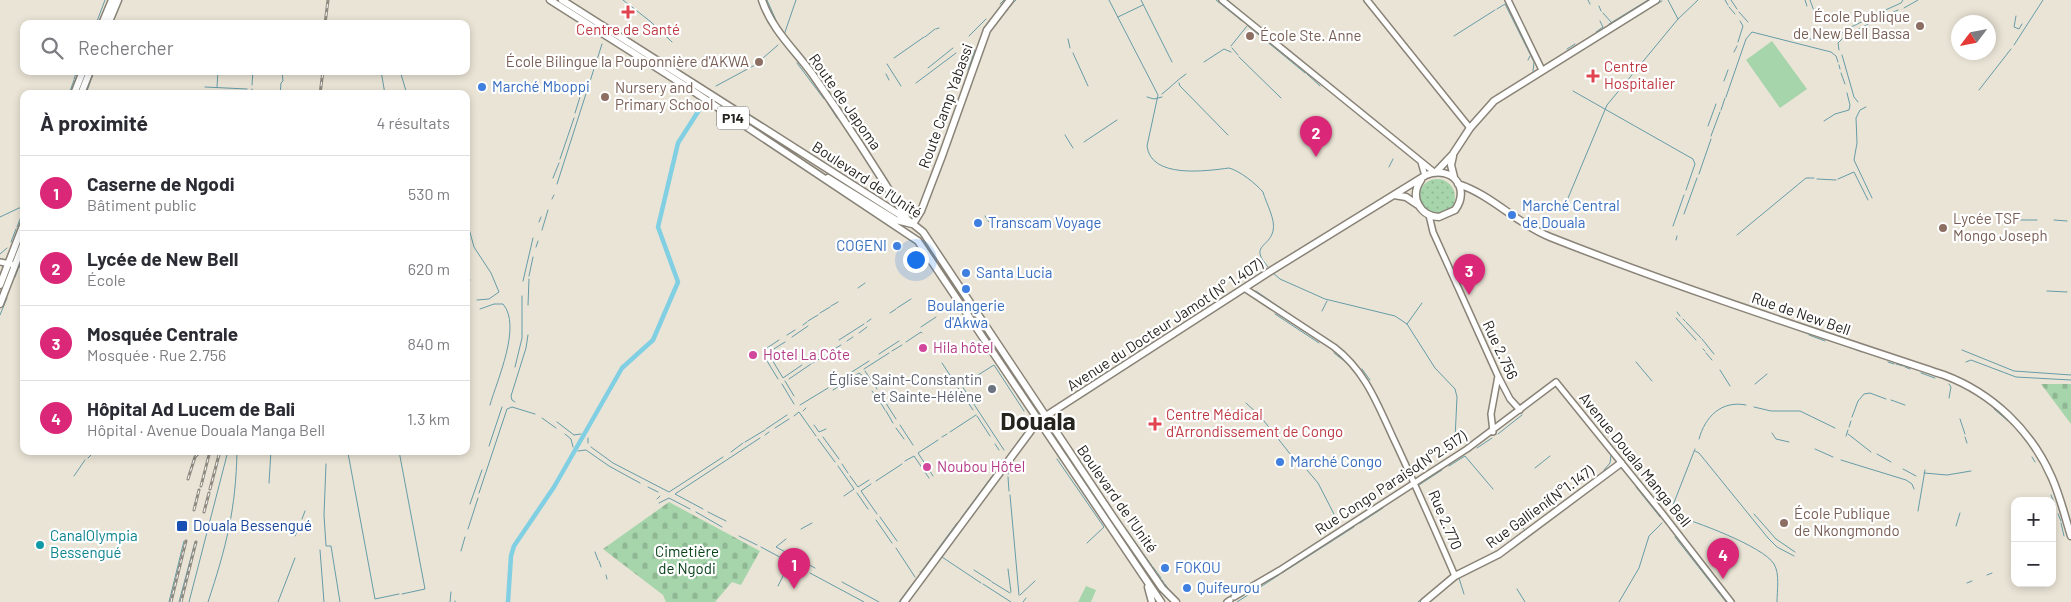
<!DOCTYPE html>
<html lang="fr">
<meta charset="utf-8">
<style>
:root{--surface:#fff;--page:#f2f2f3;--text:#2b2b33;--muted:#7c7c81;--line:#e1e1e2;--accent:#db2777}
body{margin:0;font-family:Barlow,sans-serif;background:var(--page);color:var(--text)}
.controls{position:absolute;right:15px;bottom:15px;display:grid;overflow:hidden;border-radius:10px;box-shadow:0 2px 8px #0003}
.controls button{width:45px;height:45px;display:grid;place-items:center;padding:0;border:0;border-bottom:1px solid var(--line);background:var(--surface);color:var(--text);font:25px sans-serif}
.compass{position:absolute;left:1951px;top:15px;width:45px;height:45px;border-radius:50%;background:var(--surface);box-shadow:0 2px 8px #0003;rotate:238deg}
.you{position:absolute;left:915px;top:259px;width:18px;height:18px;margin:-12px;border:4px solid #fff;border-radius:50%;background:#1a73e8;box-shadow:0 0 0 8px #1a73e833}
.badge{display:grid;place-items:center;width:32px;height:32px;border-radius:50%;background:var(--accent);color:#fff;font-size:16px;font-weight:700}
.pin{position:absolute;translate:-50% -41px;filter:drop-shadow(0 1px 2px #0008)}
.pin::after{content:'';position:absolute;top:26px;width:18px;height:15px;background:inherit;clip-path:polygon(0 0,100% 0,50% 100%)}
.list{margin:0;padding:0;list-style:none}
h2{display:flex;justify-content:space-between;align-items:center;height:65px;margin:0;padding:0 20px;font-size:21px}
h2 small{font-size:16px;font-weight:400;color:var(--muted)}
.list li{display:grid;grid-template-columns:32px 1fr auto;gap:15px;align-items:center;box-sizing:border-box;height:75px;padding:0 20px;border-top:1px solid var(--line)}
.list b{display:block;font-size:19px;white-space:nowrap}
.list p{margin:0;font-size:16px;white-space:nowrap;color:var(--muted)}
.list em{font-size:16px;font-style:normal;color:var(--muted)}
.icon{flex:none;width:28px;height:28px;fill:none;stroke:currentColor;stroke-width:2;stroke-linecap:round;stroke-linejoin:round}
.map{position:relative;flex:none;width:2071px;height:602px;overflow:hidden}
.search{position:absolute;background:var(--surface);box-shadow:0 2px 8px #0003;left:20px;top:20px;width:450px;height:55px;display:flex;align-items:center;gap:12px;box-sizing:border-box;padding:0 18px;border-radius:10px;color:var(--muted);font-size:19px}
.panel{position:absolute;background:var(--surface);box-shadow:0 2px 8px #0003;left:20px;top:90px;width:450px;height:365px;border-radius:10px}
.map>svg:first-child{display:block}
</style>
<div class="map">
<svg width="2071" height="602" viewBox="0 0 2071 602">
<defs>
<pattern id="grass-dots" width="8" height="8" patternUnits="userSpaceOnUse" patternTransform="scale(1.25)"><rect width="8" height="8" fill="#a6d5ab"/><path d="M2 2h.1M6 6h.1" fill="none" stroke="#8fb793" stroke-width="1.8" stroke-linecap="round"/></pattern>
<pattern id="cemetery-stones" width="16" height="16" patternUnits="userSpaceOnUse" patternTransform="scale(1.25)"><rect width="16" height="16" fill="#a6d5ab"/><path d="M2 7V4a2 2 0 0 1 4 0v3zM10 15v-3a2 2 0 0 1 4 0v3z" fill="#8fb793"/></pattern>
</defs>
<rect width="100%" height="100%" fill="#eae4d6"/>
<path fill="url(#grass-dots)" d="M1419 197a18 18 0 1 1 36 0a18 18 0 1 1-36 0Z"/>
<path fill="url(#cemetery-stones)" d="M 2041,384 L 2071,384 L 2071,424 Z
M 669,502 L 760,551 L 741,585 L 732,582 L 715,602 L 666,602 L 663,595 L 603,549 Z"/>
<path fill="#a6d5ab" d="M 1772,41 L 1807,89 L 1780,108 L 1746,60 Z
M 1086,586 L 1096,590 L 1091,602 L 1078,602 Z"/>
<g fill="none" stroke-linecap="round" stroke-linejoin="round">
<path stroke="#669ca8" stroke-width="1" d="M 623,0 L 651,22 L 672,42
M 767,0 L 779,27
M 1109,0 L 1158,95 L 1147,146 C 1151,179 1206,171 1229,168 C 1240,171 1255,183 1263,192 C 1266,203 1276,220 1273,231 C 1269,248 1248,245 1269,268
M 1141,0 L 1172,62
M 1216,0 L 1242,21
M 1588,0 L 1590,4
M 1668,0 L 1678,19
M 1725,0 L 1728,5
M 1731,0 L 1737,9
M 1805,0 L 1807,6
M 1810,0 L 1817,19
M 1014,2 L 1016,0
M 1000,4 L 1004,0
M 1657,4 L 1662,1
M 1599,6 L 1601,11
M 1729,7 L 1735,14
M 1904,8 L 1918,0
M 1497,9 L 1505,4 L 1534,62 L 1533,71
M 1739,12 L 1748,22
M 1881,12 L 1901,3 L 1903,0
M 1603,13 L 1611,22
M 1004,14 L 1013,3
M 1637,16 L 1646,10
M 2016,16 L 2014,27 L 2019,29 L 2022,24
M 1118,17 L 1143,5
M 1876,20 L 1898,10
M 96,24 L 105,0
M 112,24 L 122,0
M 1609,24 L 1648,0
M 1248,26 L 1305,73
M 1621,26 L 1631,20
M 1849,28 L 1878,14
M 936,29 L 939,28
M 1596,32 L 1603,27 L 1600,21
M 784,35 L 796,0
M 969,36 L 986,19
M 1454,36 L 1495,10
M 925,37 L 935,29
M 1795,37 L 1802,38
M 1843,38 L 1870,23
M 1068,39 L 1070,48
M 1600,39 L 1608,34
M 1805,39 L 1812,39
M 1828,40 L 1833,39 L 1848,29
M 1738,42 L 1743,26 L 1740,21
M 2014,45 L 2043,0
M 1231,46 L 1247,26
M 1232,48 L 1238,55
M 1567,49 L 1575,44
M 1839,50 L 1838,43 L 1842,39
M 1734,52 L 1737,46
M 1073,53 L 1088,86
M 1842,55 L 1854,97 L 1858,102
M 1239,57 L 1281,98
M 894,58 L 924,37
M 1528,60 L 1530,56
M 1204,62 L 1224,49 L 1231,52
M 797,63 L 824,99
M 887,64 L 901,86
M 1839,65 L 1840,69
M 811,68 L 830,94
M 928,68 L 953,48
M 968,70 L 975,50
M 381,71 L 385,94
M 400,71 L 407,94
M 1841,73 L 1845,84
M 886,74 L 889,80
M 1307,74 L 1320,86
M 74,79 L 77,71
M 1724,81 L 1728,70
M 916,83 L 956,53
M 1179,83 L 1180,86 L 1228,135
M 252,85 L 253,71
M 716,86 L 755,65 L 778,45
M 205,87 L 247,89
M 217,87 L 218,71
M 1518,90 L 1523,87
M 1979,90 L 2011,49
M 1573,91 L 1693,159 L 1695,164 L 1686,190
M 69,94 L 74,80
M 86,94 L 94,71
M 252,94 L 252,89
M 280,94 L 281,83 L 283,81 L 282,71
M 1162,94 C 1171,87 1177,80 1186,74
M 1147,97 L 1154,99 L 1162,97
M 1726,97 L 1746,39 L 1752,32 L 1831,52 L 1836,56 L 1838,62
M 835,100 L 838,106
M 828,104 L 837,118
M 1866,107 L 1860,110 L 1856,118 L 1857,143 L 1854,160 L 1872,198
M 1721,110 L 1725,98
M 575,113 L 580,97
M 1824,121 L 1835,114 L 1849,110 L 1850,105 L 1847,93
M 1708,126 L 1716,104
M 854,129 L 862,142
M 1065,135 L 1073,148
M 1711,136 L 1720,112
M 1084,142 L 1117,120
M 560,159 L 574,118
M 1389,167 L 1393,159
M 1699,174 L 1711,139
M 553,178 L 559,163
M 1817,179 L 1836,180
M 1838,179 L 1854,172 L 1868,200
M 557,184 L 602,44
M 552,199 L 554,195
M 1563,210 L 1607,105 L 1678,19 L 1698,0
M 1684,214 L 1697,178
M 985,216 L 989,222
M 0,217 L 19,208 L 24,208
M 466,218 L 474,247 L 491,273 L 499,292 L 489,299 L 477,300
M 2015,220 L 2037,220
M 2054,220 L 2067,221
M 539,222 L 541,217
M 1673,226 L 1684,195
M 17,227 L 24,209
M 542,230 L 548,210
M 1737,235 L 1806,178 L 1814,178
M 1676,240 L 1677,236
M 11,242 L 16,229
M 536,247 L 538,241
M 0,254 L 7,248
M 19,268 L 24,255
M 466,269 L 470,280
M 1273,273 L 1280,279 L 1325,299 L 1395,316 L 1407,324 L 1435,368 L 1455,389 L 1457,397 L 1455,439
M 529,276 L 533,257
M 15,277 L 18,269
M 523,281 L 533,238
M 858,288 L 865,283
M 1256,291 L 1311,329
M 2047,291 L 2067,292
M 528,305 L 529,279
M 831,306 L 838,302
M 897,308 L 911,299
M 480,309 L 494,304 L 503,304 C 522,326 497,380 490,405
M 1322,311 L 1327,301
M 1677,312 L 1680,316
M 820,313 L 830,307
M 890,313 L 896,309
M 1275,314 L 1319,343
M 0,315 L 7,298
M 1676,318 L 1696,340
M 1683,319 L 1685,321
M 808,321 L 818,315
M 867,322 L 871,319
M 1686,322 L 1701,338
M 1407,324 L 1422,303
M 803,325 L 807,322
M 921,327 L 936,317
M 859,333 L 867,327
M 1826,333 L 1841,337
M 787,335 L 795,330
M 1809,335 L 1825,341
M 792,337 L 808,326
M 1702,339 L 1714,354
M 839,340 L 864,324
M 847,341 L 853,337
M 906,342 L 921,332 L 922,333
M 466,348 L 469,358
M 1703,349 L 1705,351
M 1854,349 L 1862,352
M 764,350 L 779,340
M 1962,350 L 2014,371 L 2071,375
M 892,351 L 902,345
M 769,352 L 785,342
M 768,353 L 783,378 L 802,365
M 828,353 L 841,345
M 1334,353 L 1348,364 L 1356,374
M 1706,353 L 1712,360
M 879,354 L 899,341
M 764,356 L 778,379
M 807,362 L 820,353
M 1636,362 L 1652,381
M 1888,362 L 1894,364
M 1966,362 L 1971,360 L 2016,377 L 2071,380
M 813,363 L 824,356
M 942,363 L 955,383
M 1896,364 L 1903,366
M 515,367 L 522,338 L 522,296
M 1905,367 L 1910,369
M 864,369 L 889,353
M 1362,369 L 1370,380
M 1720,370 L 1730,386
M 865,371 L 877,389
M 1921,373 L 1935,378
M 844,377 L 869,361
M 789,379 L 811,364
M 785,381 L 794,396
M 1093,381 L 1147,347
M 782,384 L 794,404
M 1755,384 L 1767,374
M 1949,384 L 1951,387 L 1949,398
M 962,385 L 994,365 L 1024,411
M 830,386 L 841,379
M 962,386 L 1004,450
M 958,388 L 966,399
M 833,390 L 859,373 L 862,375 L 869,385
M 872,391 L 875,395
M 1376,394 L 1382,406
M 882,397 L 896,419
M 879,400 L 885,410
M 1891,400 L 1905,405
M 515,402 L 512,400 L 511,396 L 526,348 L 528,335
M 1246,403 L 1260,416 L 1295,460
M 969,404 L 973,410
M 800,405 L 828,388
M 1754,407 L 1771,411 L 1800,411 L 1835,428
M 1994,409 L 2008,421
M 803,411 L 806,408
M 886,411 L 893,423
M 1384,411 L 1400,445
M 1056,413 L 1096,388
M 794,416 L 799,412 L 816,436
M 977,416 L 990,436
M 1852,417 L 1858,401 L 1864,394 L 1870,393 L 1886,399
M 542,418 L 556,428
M 1960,419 L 1965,434
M 557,422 L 574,435 L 581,434
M 814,425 L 819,432 L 826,429
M 900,425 L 913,445
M 1849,427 L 1851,421
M 775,428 L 789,419
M 896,428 L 904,439
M 766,429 L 787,415
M 950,432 L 976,415
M 1772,433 L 1776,439 L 1789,442
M 565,434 L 571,439 L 573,447
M 1498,434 L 1522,415
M 1848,434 L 1871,452
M 765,435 L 769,432
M 1846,436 L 1848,430
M 823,437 L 839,459
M 942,437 L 947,434
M 1965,437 L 1967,443
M 588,438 L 588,443
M 818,439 L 835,462
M 1699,439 C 1705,417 1721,400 1746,405
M 745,442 L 765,430
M 1609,442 L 1647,490
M 995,444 L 999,450
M 489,446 L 502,407
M 591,447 L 613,463 L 669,492 L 723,457
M 1477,448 L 1492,438
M 1815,449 L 1833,457
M 399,451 L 425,589 L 402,594
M 578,451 L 586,450 L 609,466 L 640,483
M 1695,451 L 1699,453 L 1768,538 L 1777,547 L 1794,556
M 354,452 L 348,453 L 375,599 L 399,594
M 731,452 L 743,443
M 1009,454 L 1028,428
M 1877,454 L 1891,462
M 2032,457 L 2035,462
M 88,458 L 95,451
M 1057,459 L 1104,527 L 1087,543
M 1841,460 L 1906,480 L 1912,484 L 1914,489
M 905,461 L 914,456 L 929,478
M 326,464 L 324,515 L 326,546 L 331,546 L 340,602
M 842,464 L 848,473
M 838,466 L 854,489 L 844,496
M 1449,466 L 1465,456 L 1493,489
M 1535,468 L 1550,456
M 1903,469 L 1916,476
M 1307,470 L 1318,483 L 1334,514
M 1604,470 L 1610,463 L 1611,455
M 1924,473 L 1947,475 L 1971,471
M 1008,474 L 1010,464
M 74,476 L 85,460
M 850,476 L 858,487 L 869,480
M 933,476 L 918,453 L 938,440
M 1008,477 L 1009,491
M 1091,479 L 1111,507
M 876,481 L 902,464
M 269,483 L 271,451
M 871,484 L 861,491 L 877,514
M 1419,485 L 1442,470
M 648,487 L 658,492
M 1636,487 L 1660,517
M 991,489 L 995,484
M 479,493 L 507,409 L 512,407 L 535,414
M 857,493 L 868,509
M 1010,495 L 1019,595
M 2051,495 L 2055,505
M 1569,498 L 1579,490
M 657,499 L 660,496
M 984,500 L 988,494
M 659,503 L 669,498 L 690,509
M 470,504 L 482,470
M 1566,508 L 1576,500
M 703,509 L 675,494 L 760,438
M 1918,511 L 1925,470
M 696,512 L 722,527
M 708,512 L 726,521
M 973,513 L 979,506
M 1673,514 L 1673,505 L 1695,449
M 1754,514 L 1776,539 L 1795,552
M 2058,514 L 2061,521
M 1334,515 L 1339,524
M 1673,515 C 1694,521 1763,546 1774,564 C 1780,574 1777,590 1777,602
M 880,517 L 897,541
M 961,518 L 1004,460
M 302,519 L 305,511
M 876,520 L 892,543
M 1518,522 L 1524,529
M 1360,523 L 1383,508
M 2061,523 L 2064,536
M 1956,526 L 1960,513
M 1540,528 L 1549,521
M 468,529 L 478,498
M 801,529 L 812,523
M 1126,529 L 1152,566
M 295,536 L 298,530
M 739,536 L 757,545
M 1675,537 L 1726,602
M 786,539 L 776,547 L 815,568
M 955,539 L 967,523
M 761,547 L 802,569
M 896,548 L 915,577
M 320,550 L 324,602
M 461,551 L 465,537
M 595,552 L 598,560
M 942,557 L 981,583
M 599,561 L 601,567
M 1153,567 L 1161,578
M 1008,569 L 1011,592
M 974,570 L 991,581
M 920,572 L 921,572 L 957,523
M 810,573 L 864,602
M 1282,573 L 1354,527
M 606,575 L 607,579
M 1987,575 L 1992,573
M 1459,578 L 1464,594
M 1162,580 L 1164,583
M 842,582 L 879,602
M 992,582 L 1010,593
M 1967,583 L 1972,581
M 983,584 L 1011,602
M 1165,584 L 1169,590
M 778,586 L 784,574 L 791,577
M 1517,589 L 1525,602
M 1433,590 L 1443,582
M 1020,595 L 1035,581
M 169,602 L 184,541
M 179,602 L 195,542
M 189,602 L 228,451
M 208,602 C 226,548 236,509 237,451
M 278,602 L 295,558
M 450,602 L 451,592
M 455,602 L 455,601
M 899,602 L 917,578
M 908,602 L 925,580
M 1023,602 L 1026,598
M 1237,602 L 1279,575
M 1418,602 L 1420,600
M 1619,602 L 1639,568 L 1649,536 L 1662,523"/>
<path stroke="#81cfe2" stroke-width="4.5" d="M 508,602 L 511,556 L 514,546 L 554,487 L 622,368 L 653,340 L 678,282 L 658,227 L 678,143 L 701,107"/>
<defs>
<path id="minor" d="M 1222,0 L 1434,172
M 1367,0 L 1470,128
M 1508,0 L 1542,70
M 1421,162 L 1425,176
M 1429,215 L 1433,232 L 1498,376 L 1510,399 L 1520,410
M 0,262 L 15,265
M 1244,288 L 1334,347 C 1368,373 1379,409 1397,446 C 1417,489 1436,532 1455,576
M 1493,432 L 1491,414 L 1498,376
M 1234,597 L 1280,570 L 1467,449 L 1556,382 L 1662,513 L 1731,602
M 1227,602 L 1230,600"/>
<path id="major" d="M 550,0 L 687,87 L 918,241 L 1161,602
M 562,0 L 908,220 L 923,232 L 1113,517 L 1162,588 L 1176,602
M 762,0 C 772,30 795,50 813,75 C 846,122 877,170 907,219
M 102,24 L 112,0
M 108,24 L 118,0
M 74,94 L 83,71
M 81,94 L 90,71
M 1453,156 L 1451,165 L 1454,177
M 1436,172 L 1453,154 L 1470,128 L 1494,101 L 1656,0
M 828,178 L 896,220 L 912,224
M 1458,184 C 1492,195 1517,224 1550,237 C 1679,288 1812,331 1944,375 C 1992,393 2031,430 2052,478 C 2060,496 2065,517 2071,536
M 1394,195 L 1406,197 L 1418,205
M 913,224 L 921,211 L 942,156 L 987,30 L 1010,0
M 0,285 L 24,223
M 0,304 L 24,242
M 1148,587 L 1152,602
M 904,602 L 1038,421 L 1269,272 L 1426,175 C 1452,165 1471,188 1455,210 L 1439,217 C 1420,216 1409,197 1421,180
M 1424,602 L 1455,576 L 1499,554 L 1621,463"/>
</defs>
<use href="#minor" stroke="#898377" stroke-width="8"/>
<use href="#major" stroke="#898377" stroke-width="9"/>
<use href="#minor" stroke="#fff" stroke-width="5"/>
<use href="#major" stroke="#fff" stroke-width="6"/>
<defs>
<path id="rail" d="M 325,24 L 328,0
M 320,94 L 323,71
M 188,479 L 195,457 L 201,451
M 201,486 L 210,451
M 210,489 L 220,451
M 194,510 L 199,490
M 204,512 L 209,493
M 171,602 L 186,541
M 181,602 L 196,542"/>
</defs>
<use href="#rail" stroke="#8f8b81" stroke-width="3"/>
<use href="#rail" stroke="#fff" stroke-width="1" stroke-dasharray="4" stroke-linecap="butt"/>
</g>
<g fill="#e0444e" stroke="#fff" stroke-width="2">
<path d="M625.5 4.5h5v5h5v5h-5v5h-5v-5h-5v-5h5z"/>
<path d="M1590.5 68.5h5v5h5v5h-5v5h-5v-5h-5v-5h5z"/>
<path d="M1152.5 416.5h5v5h5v5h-5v5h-5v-5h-5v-5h5z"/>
</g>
<g fill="#8d6e63" stroke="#fff" stroke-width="2">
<circle cx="1920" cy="26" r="5"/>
<circle cx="1250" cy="36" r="5"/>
<circle cx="759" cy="62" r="5"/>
<circle cx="605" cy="97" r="5"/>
<circle cx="1943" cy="228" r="5"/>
<circle cx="1784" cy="523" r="5"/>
</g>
<g fill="#3f7fe0" stroke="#fff" stroke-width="2">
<circle cx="482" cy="87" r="5"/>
<circle cx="1512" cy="215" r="5"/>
<circle cx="978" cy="223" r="5"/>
<circle cx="897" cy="246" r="5"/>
<circle cx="966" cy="273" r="5"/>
<circle cx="966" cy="289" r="5"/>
<circle cx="1280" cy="462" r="5"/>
<circle cx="1165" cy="568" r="5"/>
<circle cx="1187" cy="588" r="5"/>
</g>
<g fill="#d1479c" stroke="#fff" stroke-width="2">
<circle cx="923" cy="348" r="5"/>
<circle cx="753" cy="355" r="5"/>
<circle cx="927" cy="467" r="5"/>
</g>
<circle fill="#6b7280" stroke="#fff" stroke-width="2" cx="992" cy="389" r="5"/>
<rect fill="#1a4fb4" stroke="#fff" stroke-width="2" x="176" y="520" width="12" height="12" rx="2.5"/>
<circle fill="#0f9aa8" stroke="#fff" stroke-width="2" cx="40" cy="545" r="5"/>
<g text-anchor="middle" stroke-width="4.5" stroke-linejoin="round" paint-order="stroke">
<rect fill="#fff" stroke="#676662" stroke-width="1" x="717" y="106.5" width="32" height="23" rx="4"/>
<g font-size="14" font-weight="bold" fill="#26241f">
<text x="733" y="123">P14</text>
</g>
<g font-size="15" fill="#785e54" stroke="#fff" text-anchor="start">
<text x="1910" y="22" text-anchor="end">École Publique<tspan x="1910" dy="17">de New Bell Bassa</tspan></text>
<text x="1260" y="41">École Ste. Anne</text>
<text x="749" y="67" text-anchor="end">École Bilingue la Pouponnière d'AKWA</text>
<text x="615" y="93">Nursery and<tspan x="615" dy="17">Primary School</tspan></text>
<text x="1953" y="224">Lycée TSF<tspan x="1953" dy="17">Mongo Joseph</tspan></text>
<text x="1794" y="519">École Publique<tspan x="1794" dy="17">de Nkongmondo</tspan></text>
</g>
<g font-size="15" fill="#be3a42" stroke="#fff" text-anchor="start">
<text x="628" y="35" text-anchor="middle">Centre de Santé</text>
<text x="1604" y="72">Centre<tspan x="1604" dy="17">Hospitalier</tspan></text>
<text x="1166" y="420">Centre Médical<tspan x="1166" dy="17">d'Arrondissement de Congo</tspan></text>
</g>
<g font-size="15" fill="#366cbe" stroke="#fff" text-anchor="start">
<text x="492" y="92">Marché Mboppi</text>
<text x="1522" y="211">Marché Central<tspan x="1522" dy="17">de Douala</tspan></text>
<text x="988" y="228">Transcam Voyage</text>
<text x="887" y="251" text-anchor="end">COGENI</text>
<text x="976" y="278">Santa Lucia</text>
<text x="966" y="311" text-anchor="middle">Boulangerie<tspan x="966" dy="17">d'Akwa</tspan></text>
<text x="1290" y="467">Marché Congo</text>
<text x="1175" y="573">FOKOU</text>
<text x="1197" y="593">Quifeurou</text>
</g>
<g font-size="15" fill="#26241f" stroke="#fff">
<text transform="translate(845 102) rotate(55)" y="5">Route de Japoma</text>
<text transform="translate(946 106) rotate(-70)" y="5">Route Camp Yabassi</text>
<text transform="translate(867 180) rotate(33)" y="5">Boulevard de l'Unité</text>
<text transform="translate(1801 314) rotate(19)" y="5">Rue de New Bell</text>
<text transform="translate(1165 325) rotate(-33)" y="5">Avenue du Docteur Jamot (N° 1.407)</text>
<text transform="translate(1500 350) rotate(65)" y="5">Rue 2.756</text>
<text transform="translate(1635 460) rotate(51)" y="5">Avenue Douala Manga Bell</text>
<text transform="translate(1391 483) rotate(-33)" y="5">Rue Congo Paraiso(N°2.517)</text>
<text transform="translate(1117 499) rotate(55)" y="5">Boulevard de l'Unité</text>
<text transform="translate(1540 507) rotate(-36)" y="5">Rue Gallieni(N°1.147)</text>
<text transform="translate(1445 520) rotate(67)" y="5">Rue 2.770</text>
</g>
<g font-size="15" fill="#b23c85" stroke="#fff" text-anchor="start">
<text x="933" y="353">Hila hôtel</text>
<text x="763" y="360">Hotel La Côte</text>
<text x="937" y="472">Noubou Hôtel</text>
</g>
<g font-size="15" fill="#5b616d" stroke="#fff" text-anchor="end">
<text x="982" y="385">Église Saint-Constantin<tspan x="982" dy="17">et Sainte-Hélène</tspan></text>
</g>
<g font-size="15" fill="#164399" stroke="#fff" text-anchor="start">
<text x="193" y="531">Douala Bessengué</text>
</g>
<g font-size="15" fill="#0d838f" stroke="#fff" text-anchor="start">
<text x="50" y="541">CanalOlympia<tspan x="50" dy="17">Bessengué</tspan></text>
</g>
<g font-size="15" fill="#094118" stroke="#fff">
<text x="687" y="557">Cimetière<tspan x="687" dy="17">de Ngodi</tspan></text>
</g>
<g font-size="25" font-weight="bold" fill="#26241f" stroke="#fff">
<text x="1038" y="430">Douala</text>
</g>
</g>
</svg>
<div class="controls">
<button>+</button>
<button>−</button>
</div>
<svg class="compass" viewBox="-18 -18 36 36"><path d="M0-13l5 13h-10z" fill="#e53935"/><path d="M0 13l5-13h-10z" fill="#7c7c81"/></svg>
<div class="you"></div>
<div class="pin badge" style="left:794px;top:589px">1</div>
<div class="pin badge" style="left:1316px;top:157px">2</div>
<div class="pin badge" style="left:1469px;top:295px">3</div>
<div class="pin badge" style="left:1723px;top:579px">4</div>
<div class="search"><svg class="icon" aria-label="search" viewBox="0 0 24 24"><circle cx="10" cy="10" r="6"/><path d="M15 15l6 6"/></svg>Rechercher</div>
<section class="panel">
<h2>À proximité<small>4 résultats</small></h2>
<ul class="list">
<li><span class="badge">1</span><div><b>Caserne de Ngodi</b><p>Bâtiment public</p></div><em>530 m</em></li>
<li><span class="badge">2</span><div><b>Lycée de New Bell</b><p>École</p></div><em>620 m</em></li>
<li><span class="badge">3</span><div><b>Mosquée Centrale</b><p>Mosquée · Rue 2.756</p></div><em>840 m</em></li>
<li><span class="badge">4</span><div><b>Hôpital Ad Lucem de Bali</b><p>Hôpital · Avenue Douala Manga Bell</p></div><em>1.3 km</em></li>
</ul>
</section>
</div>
